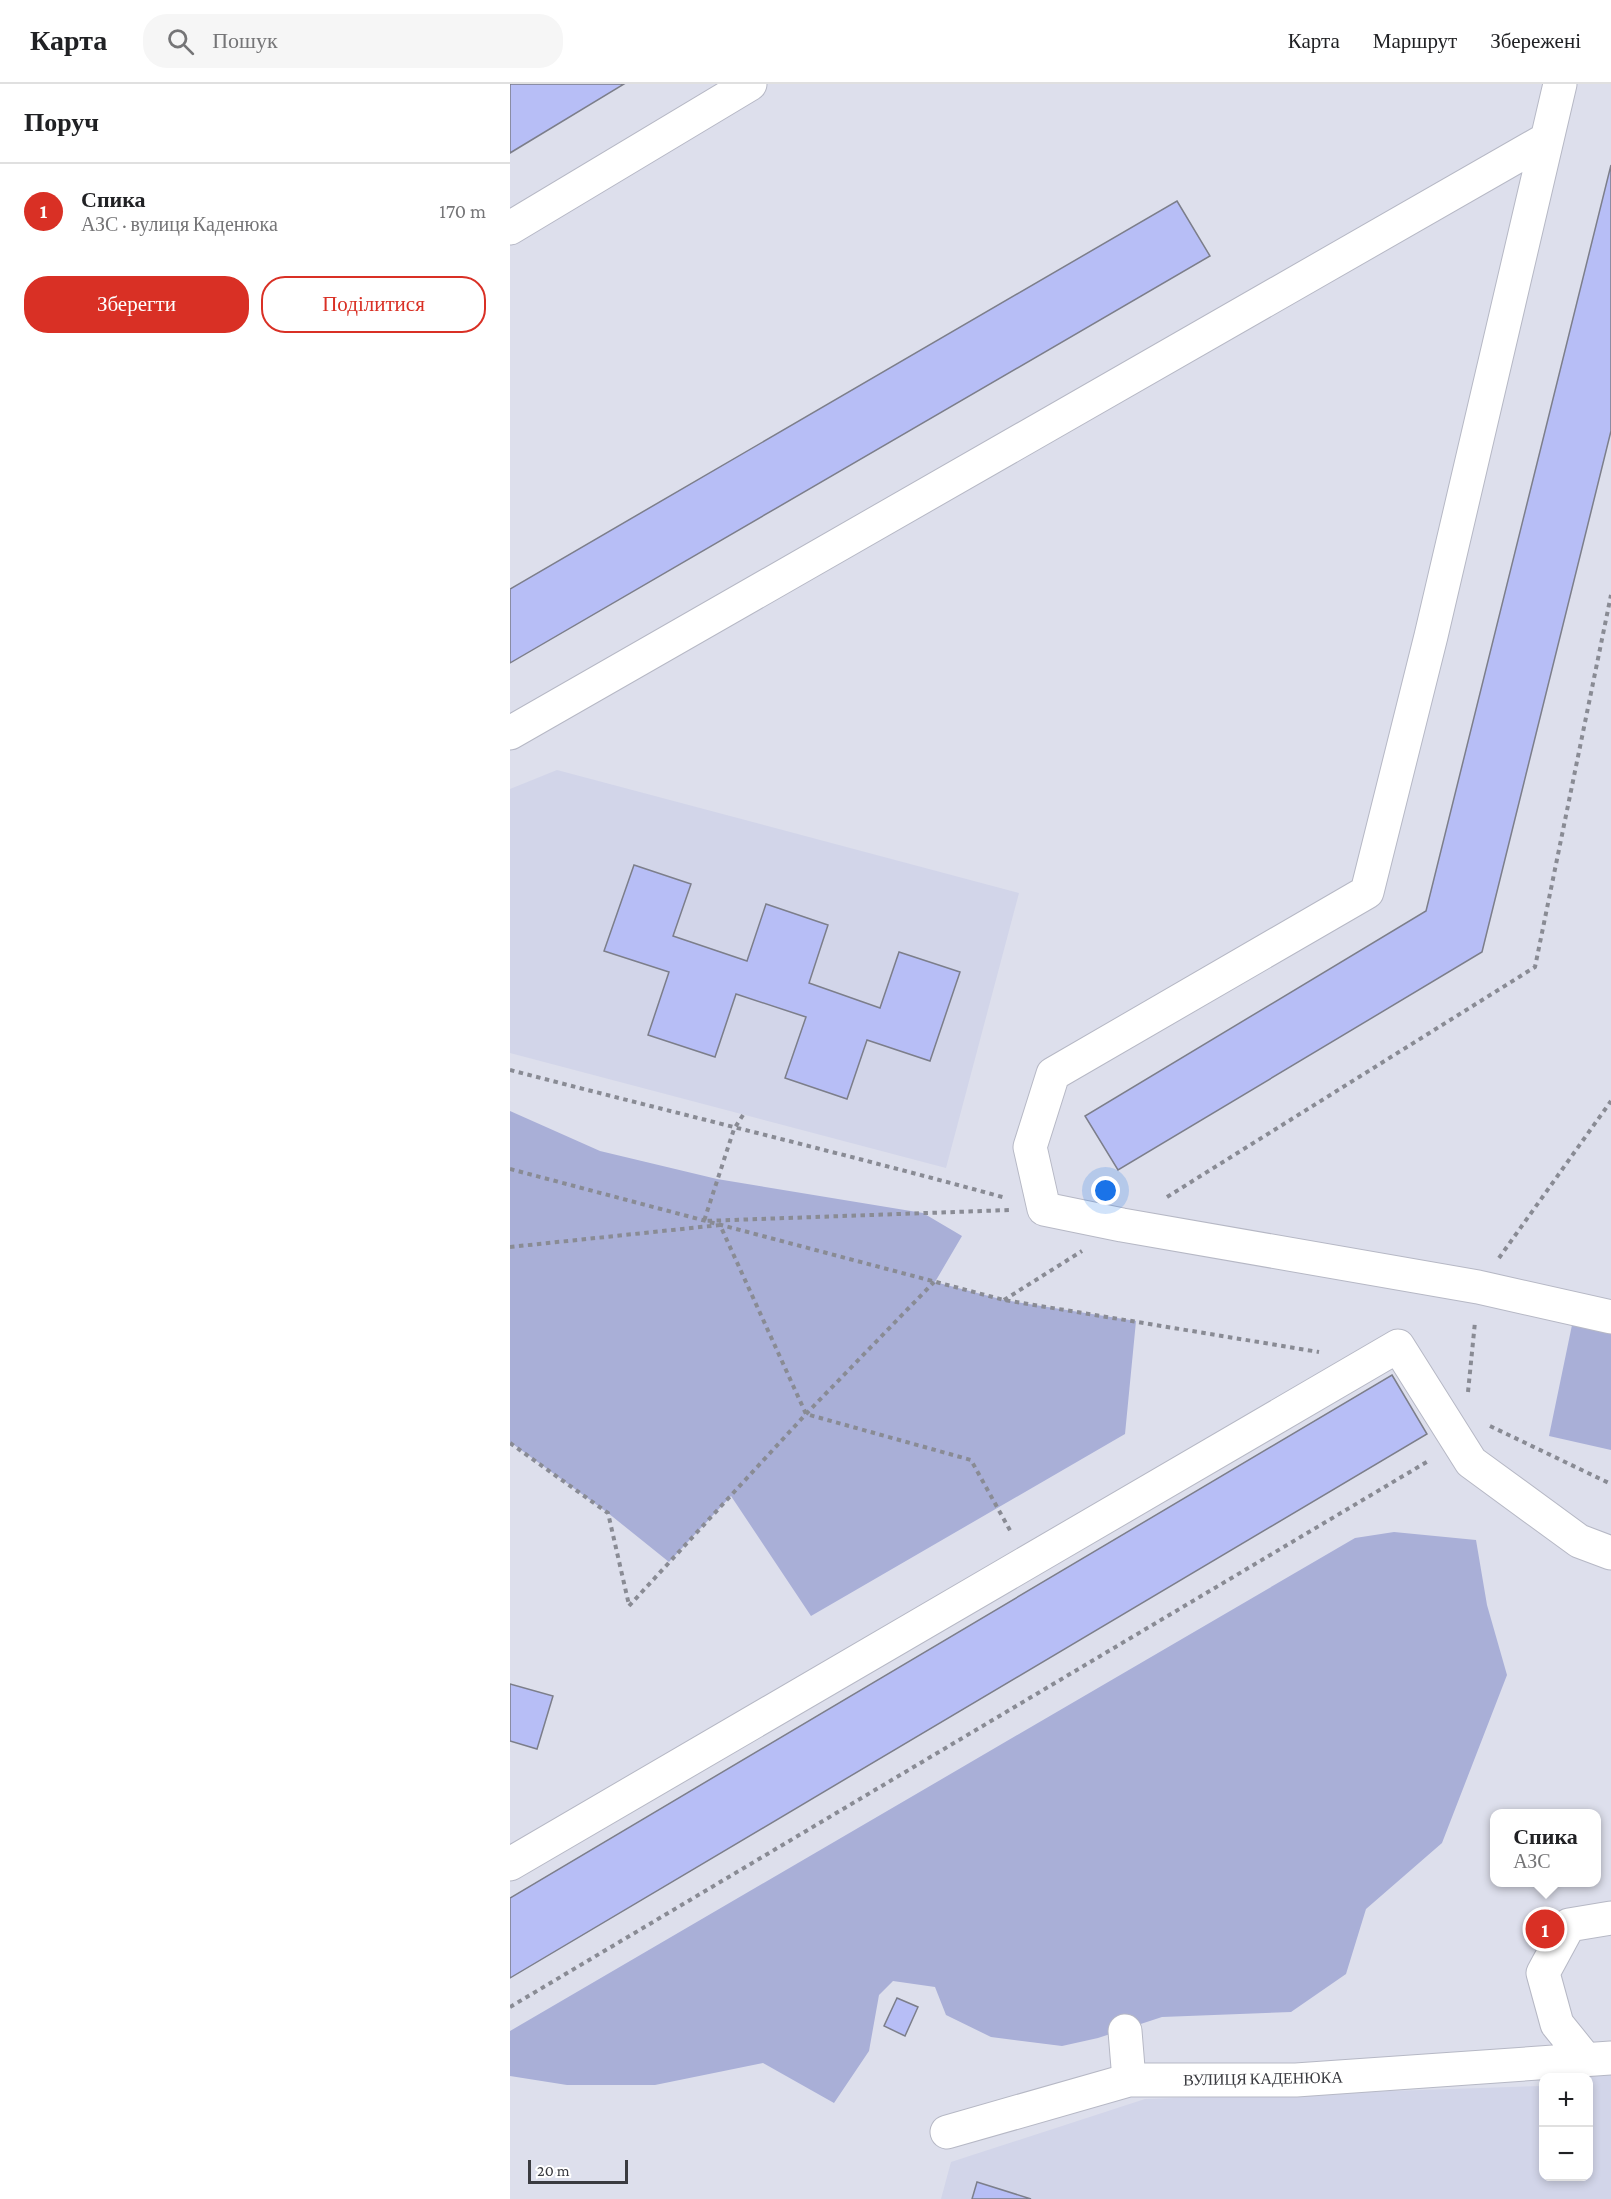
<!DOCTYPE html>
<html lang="uk">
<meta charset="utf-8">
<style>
:root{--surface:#fff;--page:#f6f6f6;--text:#202124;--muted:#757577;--line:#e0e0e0;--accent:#d93025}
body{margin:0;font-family:"Crimson Pro",serif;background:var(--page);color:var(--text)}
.controls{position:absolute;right:18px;bottom:18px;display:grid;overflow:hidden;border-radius:12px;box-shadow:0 3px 9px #0003}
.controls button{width:54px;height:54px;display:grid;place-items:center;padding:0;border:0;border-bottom:2px solid var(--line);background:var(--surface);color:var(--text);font:30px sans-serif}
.scale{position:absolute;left:18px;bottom:15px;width:100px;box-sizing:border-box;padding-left:6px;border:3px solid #3a3b40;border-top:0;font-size:16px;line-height:21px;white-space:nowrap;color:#3a3b40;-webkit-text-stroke:4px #fff;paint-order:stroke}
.you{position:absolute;left:596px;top:1107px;width:21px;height:21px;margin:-15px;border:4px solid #fff;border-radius:50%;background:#1a73e8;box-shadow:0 0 0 9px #1a73e833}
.badge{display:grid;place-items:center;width:39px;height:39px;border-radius:50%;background:var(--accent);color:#fff;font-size:20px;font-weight:700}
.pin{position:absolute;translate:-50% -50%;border:3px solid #fff;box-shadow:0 2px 6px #0006}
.popup{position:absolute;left:980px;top:1725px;width:111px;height:78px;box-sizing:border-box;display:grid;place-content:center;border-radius:12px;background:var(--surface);filter:drop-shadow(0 2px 4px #0005);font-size:20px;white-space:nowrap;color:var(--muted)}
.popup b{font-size:22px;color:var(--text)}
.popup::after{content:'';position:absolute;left:50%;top:100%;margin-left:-12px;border:12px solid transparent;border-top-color:var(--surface)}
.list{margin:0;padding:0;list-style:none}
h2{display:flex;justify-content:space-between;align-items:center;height:78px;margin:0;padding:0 24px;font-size:26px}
h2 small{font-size:20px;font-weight:400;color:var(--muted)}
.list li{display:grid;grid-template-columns:39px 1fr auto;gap:18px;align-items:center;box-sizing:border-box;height:96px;padding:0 24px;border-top:2px solid var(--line)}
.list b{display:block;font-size:22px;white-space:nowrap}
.list p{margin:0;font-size:20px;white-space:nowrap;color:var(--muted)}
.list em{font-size:20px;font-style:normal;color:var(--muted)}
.actions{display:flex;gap:12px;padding:18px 24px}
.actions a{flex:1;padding:14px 0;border:2px solid var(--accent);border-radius:24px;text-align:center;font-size:21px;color:var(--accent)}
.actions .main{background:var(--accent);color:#fff}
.icon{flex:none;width:33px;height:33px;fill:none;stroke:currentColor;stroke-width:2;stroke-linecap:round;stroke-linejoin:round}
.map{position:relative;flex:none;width:1101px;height:2115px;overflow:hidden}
header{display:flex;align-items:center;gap:36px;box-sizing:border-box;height:84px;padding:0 30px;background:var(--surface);border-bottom:2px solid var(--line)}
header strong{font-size:28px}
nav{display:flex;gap:33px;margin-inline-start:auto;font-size:21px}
.search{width:420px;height:54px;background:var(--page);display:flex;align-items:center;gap:15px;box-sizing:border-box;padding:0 21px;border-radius:24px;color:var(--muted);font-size:22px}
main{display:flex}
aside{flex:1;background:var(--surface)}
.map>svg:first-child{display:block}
</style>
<header>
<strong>Карта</strong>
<div class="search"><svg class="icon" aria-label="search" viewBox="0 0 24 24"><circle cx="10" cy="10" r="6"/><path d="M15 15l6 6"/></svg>Пошук</div>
<nav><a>Карта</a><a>Маршрут</a><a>Збережені</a></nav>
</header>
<main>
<aside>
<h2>Поруч<small></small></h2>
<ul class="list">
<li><span class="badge">1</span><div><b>Спика</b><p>АЗС · вулиця Каденюка</p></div><em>170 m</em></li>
</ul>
<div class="actions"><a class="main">Зберегти</a><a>Поділитися</a></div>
</aside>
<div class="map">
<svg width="1101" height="2115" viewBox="0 0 1101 2115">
<rect width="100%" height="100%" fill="#dddfec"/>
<path fill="#d2d5e9" d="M 47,686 L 509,809 L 436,1084 L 0,969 L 0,705 Z
M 1101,1986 L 1101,2115 L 431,2115 L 441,2078 L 635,2015 L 1033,2002 L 1034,2092 L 1078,2092 L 1078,1994 L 1074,1993 Z"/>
<path fill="#a9afd7" d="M 0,1027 L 90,1067 L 207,1095 L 413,1129 L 452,1152 L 425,1198 L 494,1216 L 626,1237 L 615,1350 L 301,1532 L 221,1412 L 159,1478 L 98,1429 L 0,1358 Z
M 1062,1241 L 1101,1249 L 1101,1366 L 1039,1352 Z
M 884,1448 L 966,1456 L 977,1521 L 997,1591 L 932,1759 L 856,1825 L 836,1890 L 781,1928 L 652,1933 L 588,1954 L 552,1962 L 481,1953 L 436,1931 L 425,1903 L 383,1897 L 369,1911 L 359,1967 L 324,2019 L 253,1979 L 145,2001 L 57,2001 L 0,1992 L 0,1947 L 845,1454 Z"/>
<path fill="#b7bef6" stroke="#7c7e8a" stroke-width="1.5" d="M 0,0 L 114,0 L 0,69 Z
M 1101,81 L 1101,347 L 972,868 L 608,1086 L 575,1032 L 916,827 Z
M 667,117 L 700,172 L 0,579 L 0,505 Z
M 124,781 L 181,800 L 163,852 L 237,877 L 256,820 L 318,841 L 299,899 L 370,924 L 389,868 L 450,888 L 420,977 L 357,956 L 337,1015 L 275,994 L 296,933 L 226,910 L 205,973 L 138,951 L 159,888 L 94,867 Z
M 882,1291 L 917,1350 L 0,1894 L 0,1814 Z
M 0,1600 L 43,1612 L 27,1665 L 0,1657 Z
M 387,1914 L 408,1923 L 395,1952 L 374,1942 Z
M 467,2098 L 521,2115 L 462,2115 Z"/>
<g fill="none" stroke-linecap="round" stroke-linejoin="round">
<defs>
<path id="minor" d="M 1050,0 L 921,552 L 857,808 L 543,990 L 520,1063 L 534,1125 L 612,1141 L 968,1203 L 1101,1233
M 0,144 L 240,0
M 0,649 L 1037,55
M 0,1780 L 888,1262 L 961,1378 L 1069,1457 L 1101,1469
M 615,1947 L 619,1996
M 1076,1976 L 1047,1940 L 1033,1889 L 1059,1841 L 1101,1834
M 437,2048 L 619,1996 L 786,1996 L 1101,1974"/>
</defs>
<use href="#minor" stroke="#b6b8c5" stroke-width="35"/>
<path stroke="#898b94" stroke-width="4" stroke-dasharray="4.5 4.5" stroke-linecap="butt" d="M 0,986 C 165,1029 332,1069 496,1114
M 233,1031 L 224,1045 L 194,1137 L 500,1126
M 0,1085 L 494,1216 L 809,1268
M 657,1113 L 1025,883 L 1101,511
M 0,1163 L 210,1141 L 296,1330 L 461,1376 L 502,1450
M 989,1174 L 1101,1017
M 494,1216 L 572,1167
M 958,1308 L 965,1238
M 980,1342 L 1101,1400
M 0,1359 L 98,1429 L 119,1521
M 119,1522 L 296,1330 L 424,1198
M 0,1923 L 920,1376"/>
<use href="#minor" stroke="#fff" stroke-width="33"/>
</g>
<g text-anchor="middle" stroke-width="4.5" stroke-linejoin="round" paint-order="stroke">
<g font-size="16" fill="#3a3b40" stroke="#fff">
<text transform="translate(753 1994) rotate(-1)" y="6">ВУЛИЦЯ КАДЕНЮКА</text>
</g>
</g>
</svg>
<div class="controls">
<button>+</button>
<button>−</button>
</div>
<div class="scale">20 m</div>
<div class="you"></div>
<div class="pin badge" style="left:1035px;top:1845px">1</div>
<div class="popup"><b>Спика</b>АЗС</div>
</div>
</main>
